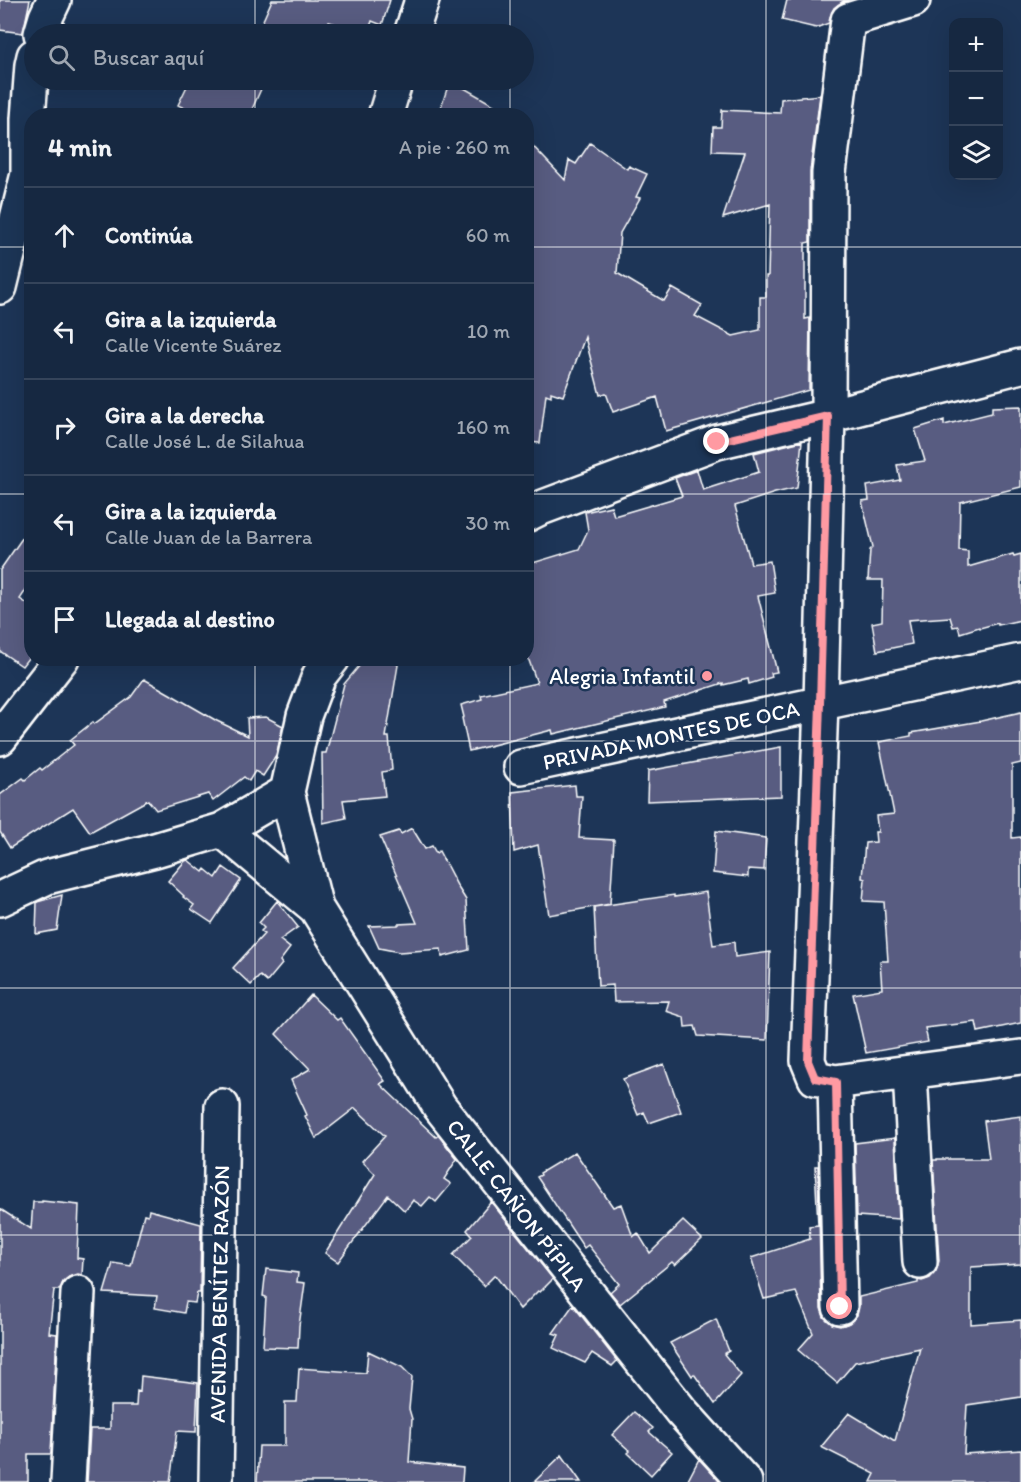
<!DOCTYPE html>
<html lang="es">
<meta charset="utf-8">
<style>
:root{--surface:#162841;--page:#23344c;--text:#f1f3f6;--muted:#9ea6b1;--line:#35445a}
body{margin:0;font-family:Itim,sans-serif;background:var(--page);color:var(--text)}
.controls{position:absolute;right:18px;top:18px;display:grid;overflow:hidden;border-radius:12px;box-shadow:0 6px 24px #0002}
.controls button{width:54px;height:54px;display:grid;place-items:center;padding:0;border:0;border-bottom:2px solid var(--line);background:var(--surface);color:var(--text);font:30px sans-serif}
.stop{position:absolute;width:18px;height:18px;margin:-14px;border:4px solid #ff9aa2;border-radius:50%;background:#fff}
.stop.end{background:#ff9aa2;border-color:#fff;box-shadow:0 2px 6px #0008}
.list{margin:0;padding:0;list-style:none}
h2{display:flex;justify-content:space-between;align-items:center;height:78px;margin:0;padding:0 24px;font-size:26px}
h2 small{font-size:20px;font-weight:400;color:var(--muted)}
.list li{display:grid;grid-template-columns:39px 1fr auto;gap:18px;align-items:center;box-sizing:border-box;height:96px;padding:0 24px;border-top:2px solid var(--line)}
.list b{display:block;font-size:22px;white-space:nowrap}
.list p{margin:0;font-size:20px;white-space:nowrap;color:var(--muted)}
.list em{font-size:20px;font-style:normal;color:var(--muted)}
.icon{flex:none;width:33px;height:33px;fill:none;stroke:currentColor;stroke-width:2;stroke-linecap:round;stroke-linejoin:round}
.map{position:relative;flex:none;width:1021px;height:1482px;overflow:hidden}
.search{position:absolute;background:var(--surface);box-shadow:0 6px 24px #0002;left:24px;top:24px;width:510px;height:66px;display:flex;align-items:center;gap:15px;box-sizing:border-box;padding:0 21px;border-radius:33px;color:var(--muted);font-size:22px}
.panel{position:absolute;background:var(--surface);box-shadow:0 6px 24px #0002;left:24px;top:108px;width:510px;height:558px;border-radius:24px}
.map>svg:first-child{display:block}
</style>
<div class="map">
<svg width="1021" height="1482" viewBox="0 0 1021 1482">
<rect width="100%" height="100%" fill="#1d3557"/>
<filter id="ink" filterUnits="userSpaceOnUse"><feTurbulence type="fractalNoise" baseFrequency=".0167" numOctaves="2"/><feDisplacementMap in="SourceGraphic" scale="12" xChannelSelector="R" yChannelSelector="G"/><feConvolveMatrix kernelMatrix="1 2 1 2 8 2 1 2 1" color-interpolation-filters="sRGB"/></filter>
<g filter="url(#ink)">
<path fill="#595c81" stroke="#fff" stroke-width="1.5" d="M 0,0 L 30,0 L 23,33 L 0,30 Z
M 272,0 L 390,0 L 382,25 L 372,21 L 368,33 L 329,22 L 324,34 L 257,34 Z
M 787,0 L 849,0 L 842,2 L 834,8 L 830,17 L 829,23 L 816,28 L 782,20 Z
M 190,80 L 265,80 L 249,116 L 200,116 L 178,105 Z
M 450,80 L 513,116 L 438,116 Z
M 820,95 L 810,171 L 810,242 L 805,243 L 805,319 L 810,318 L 809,390 L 666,431 L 657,397 L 613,412 L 606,393 L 600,395 L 585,337 L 563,396 L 551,392 L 551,396 L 546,394 L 540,443 L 526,442 L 526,139 L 565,180 L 569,160 L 576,164 L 590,143 L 627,169 L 629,166 L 647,174 L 636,197 L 640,198 L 620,233 L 617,273 L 664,301 L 672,288 L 702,305 L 695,316 L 733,336 L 760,330 L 760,297 L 766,297 L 766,276 L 768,276 L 770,204 L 723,218 L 745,152 L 712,151 L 713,127 L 721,127 L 722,110 L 780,113 L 781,99 Z
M 1021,406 L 1021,487 L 960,502 L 959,550 L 968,551 L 968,567 L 1013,554 L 1014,556 L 1021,554 L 1021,620 L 998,625 L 998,623 L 980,628 L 979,627 L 960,633 L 958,626 L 953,627 L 950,617 L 908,620 L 912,644 L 877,651 L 872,623 L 882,621 L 883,580 L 868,580 L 870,550 L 873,547 L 862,501 L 869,500 L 867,486 L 900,480 L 897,465 L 925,461 L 915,429 L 944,420 L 944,425 L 992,413 L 992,407 Z
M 802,441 L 797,488 L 775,493 L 735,506 L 751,564 L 770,561 L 775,593 L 758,596 L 777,672 L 771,673 L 772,677 L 749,684 L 748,679 L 723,685 L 723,683 L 664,702 L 665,707 L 553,734 L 552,730 L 469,751 L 462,718 L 464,717 L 461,705 L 482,699 L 481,695 L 537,683 L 526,652 L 526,565 L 579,549 L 588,530 L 585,512 L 611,506 L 614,516 L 682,496 L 675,478 L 697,470 L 703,490 L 759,472 L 754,453 Z
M 32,524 L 32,581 L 20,599 L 32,607 L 32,653 L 22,666 L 0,651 L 0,570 Z
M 366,658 L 390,658 L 398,665 L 386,737 L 389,737 L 392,770 L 382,772 L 385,796 L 343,800 L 346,818 L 323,823 L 322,753 L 326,753 L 344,684 Z
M 144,679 L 217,721 L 248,736 L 247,718 L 266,717 L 283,726 L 276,756 L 263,776 L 255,771 L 249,781 L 244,777 L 213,801 L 208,794 L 156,810 L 148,800 L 90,832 L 73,808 L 10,848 L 0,832 L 0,795 L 23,778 L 25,780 L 40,768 L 42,770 L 74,745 L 70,740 L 93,722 L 94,724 L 131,697 Z
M 1021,712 L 1021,763 L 1012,765 L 1012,838 L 1021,837 L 1021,1023 L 978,1032 L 976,1022 L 925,1028 L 928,1042 L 866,1053 L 853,994 L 882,989 L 880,961 L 888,961 L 884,902 L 863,901 L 865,879 L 862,878 L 865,843 L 876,842 L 875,832 L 878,832 L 876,816 L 894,814 L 879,742 L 911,736 L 911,733 L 981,721 Z
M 781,747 L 781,796 L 647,801 L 648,771 Z
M 575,785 L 576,796 L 582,796 L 579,838 L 614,840 L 610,904 L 549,915 L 538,845 L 514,852 L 512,792 Z
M 412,828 L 425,849 L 432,846 L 436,853 L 439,851 L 459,889 L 466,900 L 469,950 L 442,957 L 441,949 L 399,952 L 379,948 L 369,926 L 398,925 L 398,924 L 417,923 L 380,837 L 399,831 L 401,834 Z
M 716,831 L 766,838 L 764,870 L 748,869 L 748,877 L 713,873 Z
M 188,860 L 203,872 L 205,869 L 216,878 L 223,867 L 241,880 L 212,923 L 191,909 L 194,905 L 183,897 L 184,896 L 168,881 L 185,861 Z
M 706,892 L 713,945 L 734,942 L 735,957 L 770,952 L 767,1040 L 698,1036 L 695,1026 L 685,1027 L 684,1017 L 666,1011 L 669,1001 L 614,1002 L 613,985 L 598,986 L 594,907 L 674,895 L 674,897 Z
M 62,895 L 57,930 L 36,934 L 37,902 Z
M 277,901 L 298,927 L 280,940 L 290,948 L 280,961 L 282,964 L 267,982 L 260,976 L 251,985 L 233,968 L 264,934 L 261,931 L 264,928 L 259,923 Z
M 311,995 L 337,1020 L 340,1018 L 385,1081 L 380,1084 L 436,1137 L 438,1135 L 457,1159 L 444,1179 L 451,1184 L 436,1202 L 430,1197 L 422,1206 L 413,1200 L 405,1211 L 388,1195 L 338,1262 L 325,1253 L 375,1174 L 362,1161 L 385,1136 L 355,1108 L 316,1138 L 305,1116 L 307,1115 L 291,1080 L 310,1069 L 276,1034 Z
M 664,1064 L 681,1112 L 649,1123 L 644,1112 L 638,1115 L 623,1079 Z
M 1021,1116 L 1021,1264 L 971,1267 L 971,1324 L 1021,1320 L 1021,1397 L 967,1405 L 964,1454 L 1021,1450 L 1021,1482 L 871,1482 L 875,1474 L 821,1447 L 849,1413 L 895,1441 L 920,1348 L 855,1362 L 837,1383 L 798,1350 L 813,1333 L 796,1292 L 764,1299 L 751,1258 L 810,1239 L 809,1226 L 818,1225 L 815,1166 L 818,1166 L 821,1308 L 824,1317 L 832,1324 L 840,1326 L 849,1323 L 857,1315 L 859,1307 L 859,1297 L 918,1283 L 918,1280 L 922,1281 L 930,1278 L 936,1271 L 939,1261 L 933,1160 L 937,1160 L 937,1159 L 989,1159 L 984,1121 Z
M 895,1138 L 899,1219 L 857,1216 L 855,1143 Z
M 575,1152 L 613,1207 L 621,1204 L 633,1237 L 638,1233 L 650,1253 L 683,1221 L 702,1239 L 675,1265 L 672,1262 L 620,1304 L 610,1292 L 619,1284 L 588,1245 L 584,1248 L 537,1177 L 541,1175 L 540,1173 Z
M 42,1201 L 79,1205 L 77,1258 L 83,1259 L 82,1275 L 78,1274 L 69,1277 L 63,1282 L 60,1290 L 54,1290 L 49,1333 L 57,1334 L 51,1454 L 28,1454 L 28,1482 L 0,1482 L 0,1209 L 31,1229 L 33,1202 L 42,1202 Z
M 491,1202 L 553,1279 L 540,1292 L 538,1291 L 520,1309 L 495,1275 L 484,1286 L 453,1255 L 472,1236 L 467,1230 Z
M 149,1210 L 201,1224 L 200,1293 L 197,1293 L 195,1303 L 186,1302 L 184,1313 L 155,1308 L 157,1296 L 104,1293 L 113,1263 L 131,1266 L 144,1214 L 148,1215 Z
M 266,1269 L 298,1273 L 297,1282 L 305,1283 L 299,1326 L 298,1348 L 263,1347 L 266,1297 L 263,1296 Z
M 573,1305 L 617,1361 L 612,1366 L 592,1353 L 585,1363 L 553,1348 L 559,1335 L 553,1333 Z
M 716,1319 L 729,1351 L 724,1354 L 741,1375 L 715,1404 L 694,1374 L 692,1376 L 670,1343 Z
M 368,1351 L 402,1367 L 412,1377 L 409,1409 L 412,1419 L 409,1462 L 463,1468 L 462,1482 L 257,1482 L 259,1446 L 285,1446 L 285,1402 L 297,1402 L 299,1368 L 366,1373 Z
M 141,1376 L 198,1383 L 196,1432 L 177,1431 L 170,1482 L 87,1482 L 90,1429 L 110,1429 L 110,1406 L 136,1406 L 137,1391 L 140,1392 Z
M 634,1412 L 653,1428 L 649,1432 L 672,1452 L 651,1475 L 628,1453 L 630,1451 L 612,1435 Z
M 562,1455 L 581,1482 L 534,1482 Z
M 699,1459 L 720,1482 L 687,1482 Z"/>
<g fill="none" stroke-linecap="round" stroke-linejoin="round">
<defs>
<path id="minor" d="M 913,0 L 848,20 L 829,173 L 828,416 L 821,703 L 808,1061 L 815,1078 L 835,1082 L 1021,1057
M 41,34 L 46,17 L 54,0
M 0,287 L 28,174 L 28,119 L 32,65 L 34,56
M 526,515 L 538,509 L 717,442 L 828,416 L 1021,366
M 521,767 L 1021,661
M 287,792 L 316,908 L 440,1107 L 681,1411 L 745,1482
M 222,830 L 316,908
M 0,899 L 47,877 L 155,850 L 222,830 L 287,792 L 304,716 L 319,676 L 333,658
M 910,1072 L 920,1262
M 835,1082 L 840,1307
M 68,1482 L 78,1293
M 216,1482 L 222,1106"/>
<path id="major" d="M 411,34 L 422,0
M 385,116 L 396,80
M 0,738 L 62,658"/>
</defs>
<use href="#minor" stroke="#fff" stroke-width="38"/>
<use href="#major" stroke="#fff" stroke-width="38"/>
<use href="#minor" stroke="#1d3557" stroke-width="33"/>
<use href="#major" stroke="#1d3557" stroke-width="33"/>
</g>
</g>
<g fill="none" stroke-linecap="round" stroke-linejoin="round" filter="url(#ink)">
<path stroke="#ff9aa2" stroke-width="8" d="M 717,442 L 828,416 L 820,703 L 808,1061 L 815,1078 L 836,1082 L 840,1307"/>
</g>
<path fill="none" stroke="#fff" stroke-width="1.5" stroke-opacity="0.55" d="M 255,0 L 255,34M 510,0 L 510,34M 766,0 L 766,1482M 255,80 L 255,116M 510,80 L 510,116M 0,247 L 32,247M 526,247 L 1021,247M 0,494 L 32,494M 526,494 L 1021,494M 255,658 L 255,1482M 510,658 L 510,1482M 0,741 L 1021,741M 0,988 L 1021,988M 0,1235 L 1021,1235"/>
<circle fill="#ff9aa2" stroke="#1d3557" stroke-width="2" cx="707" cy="676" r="6"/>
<g text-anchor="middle" stroke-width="5" stroke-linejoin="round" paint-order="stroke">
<g font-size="22" fill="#fff" stroke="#1d3557" text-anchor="end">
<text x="695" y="684">Alegria Infantil</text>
</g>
<g font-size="22" fill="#fff" stroke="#1d3557">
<text transform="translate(671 735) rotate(-12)" y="8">PRIVADA MONTES DE OCA</text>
<text transform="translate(517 1205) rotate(52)" y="8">CALLE CAÑON PÍPILA</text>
<text transform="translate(219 1294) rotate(-89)" y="8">AVENIDA BENÍTEZ RAZÓN</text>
</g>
</g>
</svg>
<div class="controls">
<button>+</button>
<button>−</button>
<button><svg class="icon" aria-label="layers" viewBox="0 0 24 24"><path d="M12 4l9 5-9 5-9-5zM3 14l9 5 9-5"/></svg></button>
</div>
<div class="stop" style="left:840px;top:1307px"></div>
<div class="stop end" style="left:717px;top:442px"></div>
<div class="search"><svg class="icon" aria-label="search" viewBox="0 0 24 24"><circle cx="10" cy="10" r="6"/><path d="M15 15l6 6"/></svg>Buscar aquí</div>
<section class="panel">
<h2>4 min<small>A pie · 260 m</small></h2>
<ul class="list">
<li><svg class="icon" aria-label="ahead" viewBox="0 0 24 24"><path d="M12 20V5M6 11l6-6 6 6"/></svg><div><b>Continúa</b></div><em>60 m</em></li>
<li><svg class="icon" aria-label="left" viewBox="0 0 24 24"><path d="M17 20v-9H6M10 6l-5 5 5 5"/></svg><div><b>Gira a la izquierda</b><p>Calle Vicente Suárez</p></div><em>10 m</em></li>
<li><svg class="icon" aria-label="right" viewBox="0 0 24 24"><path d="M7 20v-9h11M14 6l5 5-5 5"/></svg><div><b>Gira a la derecha</b><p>Calle José L. de Silahua</p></div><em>160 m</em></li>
<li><svg class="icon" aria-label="left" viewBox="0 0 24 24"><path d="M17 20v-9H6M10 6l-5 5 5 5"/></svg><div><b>Gira a la izquierda</b><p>Calle Juan de la Barrera</p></div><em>30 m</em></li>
<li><svg class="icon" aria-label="arrive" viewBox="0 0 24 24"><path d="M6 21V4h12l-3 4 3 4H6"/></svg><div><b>Llegada al destino</b></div></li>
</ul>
</section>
</div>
